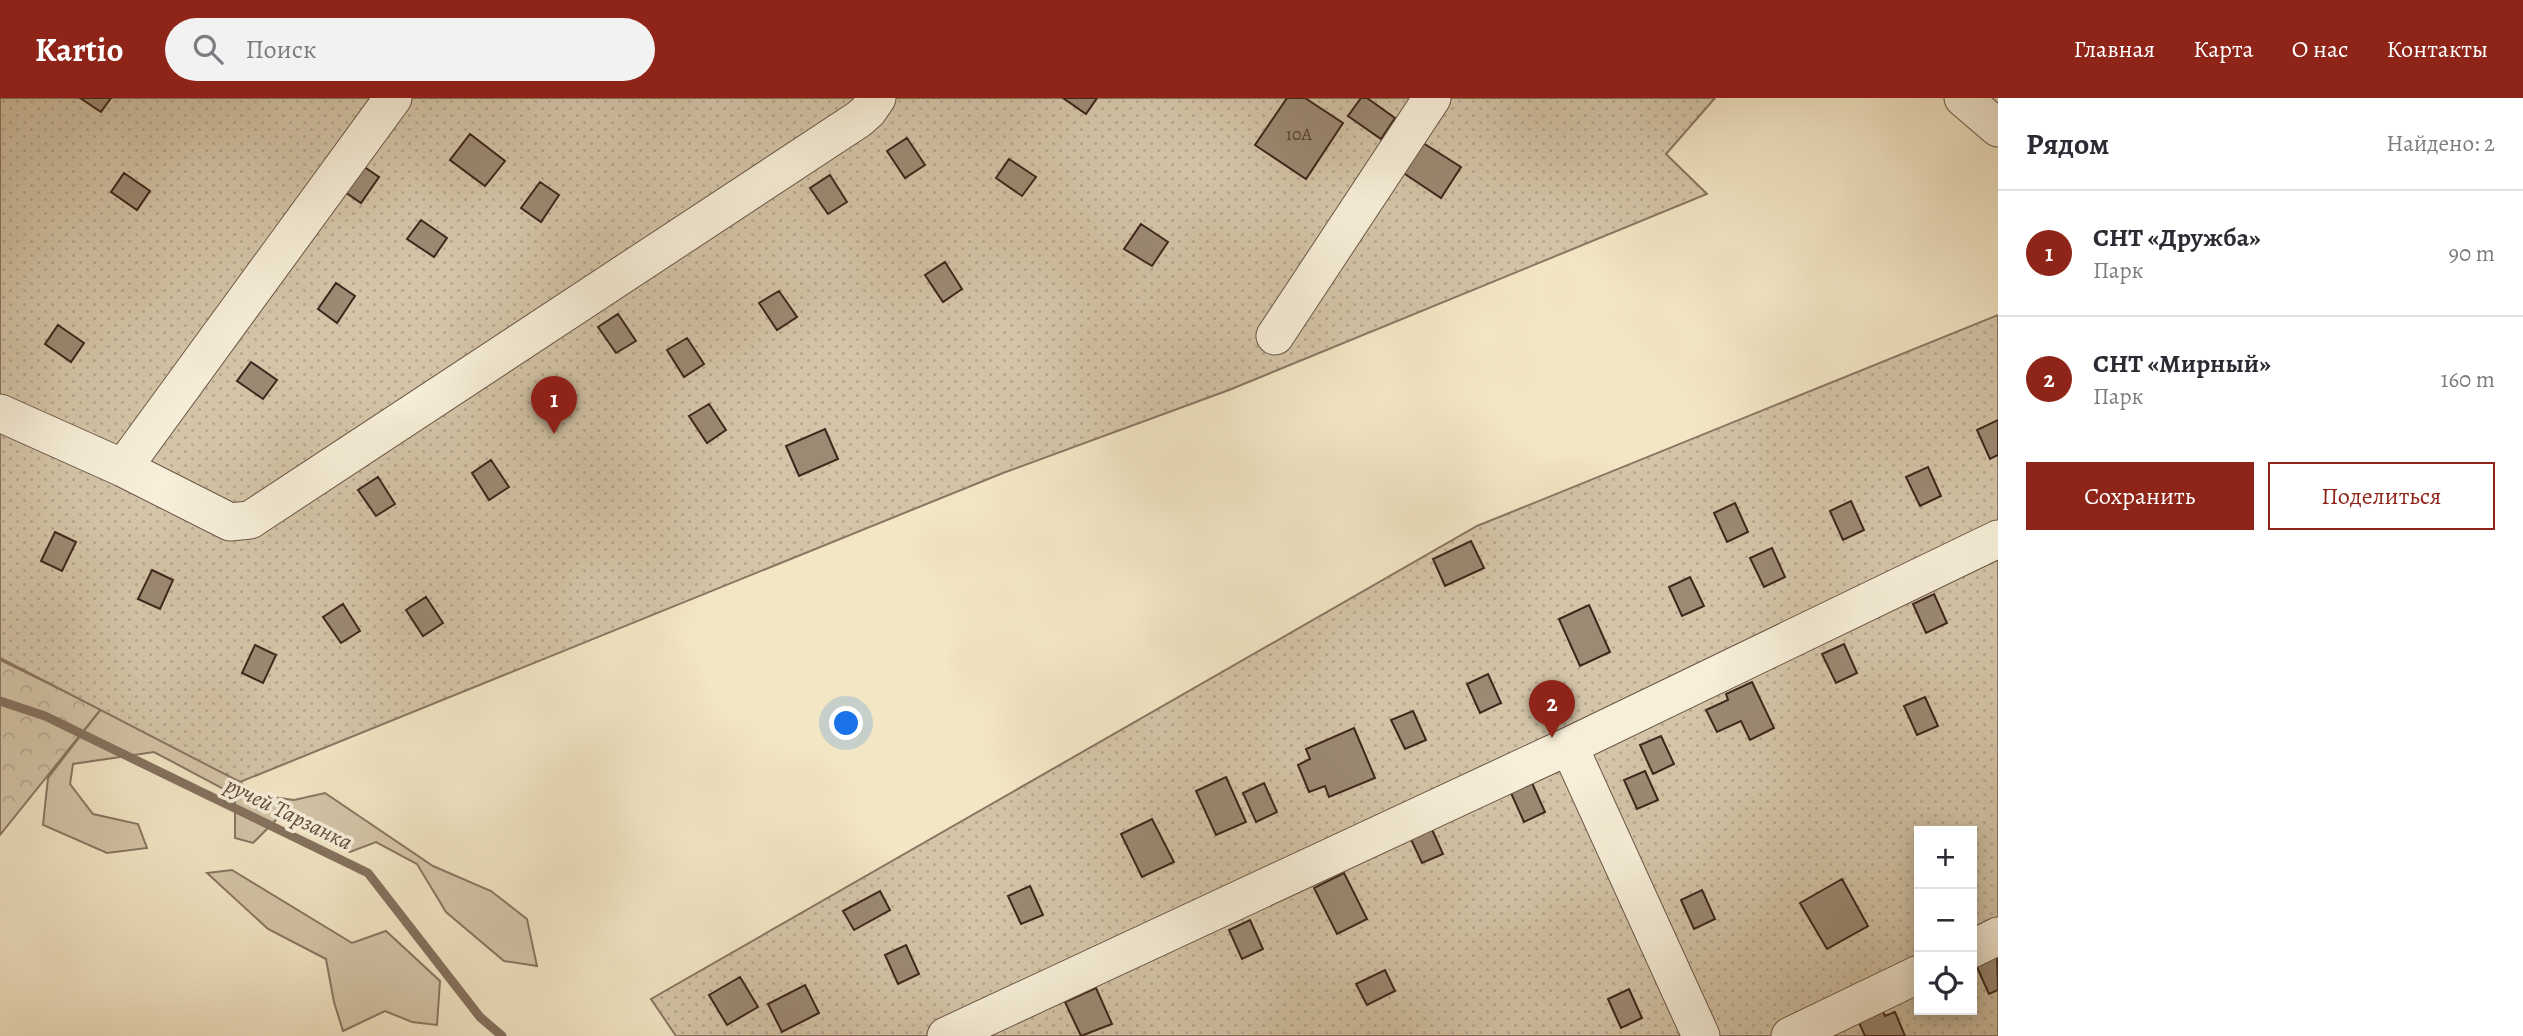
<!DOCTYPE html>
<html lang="ru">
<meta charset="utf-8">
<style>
:root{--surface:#fff;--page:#f2f2f3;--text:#2b2b33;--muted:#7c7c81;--line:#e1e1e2;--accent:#8f2418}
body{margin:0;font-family:Alegreya,serif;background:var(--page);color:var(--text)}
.controls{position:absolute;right:21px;bottom:21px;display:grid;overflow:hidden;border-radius:0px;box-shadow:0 4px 18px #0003}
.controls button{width:63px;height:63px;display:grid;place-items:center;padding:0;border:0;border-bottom:2px solid var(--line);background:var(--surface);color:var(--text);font:35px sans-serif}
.you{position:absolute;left:847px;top:626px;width:24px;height:24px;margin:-18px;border:5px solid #fff;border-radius:50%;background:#1a73e8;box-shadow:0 0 0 10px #1a73e833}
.badge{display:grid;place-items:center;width:46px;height:46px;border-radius:50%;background:var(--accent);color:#fff;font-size:23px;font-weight:700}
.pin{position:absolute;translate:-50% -58px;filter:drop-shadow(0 2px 4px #0008)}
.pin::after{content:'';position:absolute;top:37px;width:24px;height:21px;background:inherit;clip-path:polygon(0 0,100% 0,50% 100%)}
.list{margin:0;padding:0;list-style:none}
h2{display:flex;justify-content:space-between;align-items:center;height:91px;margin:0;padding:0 28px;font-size:30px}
h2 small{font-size:23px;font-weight:400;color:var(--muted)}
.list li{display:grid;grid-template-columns:46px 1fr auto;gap:21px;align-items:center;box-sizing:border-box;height:126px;padding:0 28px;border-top:2px solid var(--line)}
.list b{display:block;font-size:26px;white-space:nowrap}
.list p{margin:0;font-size:23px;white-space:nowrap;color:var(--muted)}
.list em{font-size:23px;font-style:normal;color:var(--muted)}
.actions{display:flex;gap:14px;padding:21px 28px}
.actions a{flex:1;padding:16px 0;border:2px solid var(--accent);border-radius:0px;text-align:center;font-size:24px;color:var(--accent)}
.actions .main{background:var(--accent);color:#fff}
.icon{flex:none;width:38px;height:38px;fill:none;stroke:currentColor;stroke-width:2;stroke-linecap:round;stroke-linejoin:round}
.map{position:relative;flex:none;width:1998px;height:938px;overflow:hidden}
header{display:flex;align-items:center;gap:42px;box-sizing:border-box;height:98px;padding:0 35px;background:var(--accent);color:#fff}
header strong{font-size:33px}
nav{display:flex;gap:38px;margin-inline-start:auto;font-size:24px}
.search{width:490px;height:63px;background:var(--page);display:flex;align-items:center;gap:18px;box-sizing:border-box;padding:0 24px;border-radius:38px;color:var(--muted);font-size:26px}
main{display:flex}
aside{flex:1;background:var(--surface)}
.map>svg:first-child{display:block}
</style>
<header>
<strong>Kartio</strong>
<div class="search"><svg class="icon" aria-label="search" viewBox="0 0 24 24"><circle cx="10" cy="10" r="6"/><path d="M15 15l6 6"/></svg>Поиск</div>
<nav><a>Главная</a><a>Карта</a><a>О нас</a><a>Контакты</a></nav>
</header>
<main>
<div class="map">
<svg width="1998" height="938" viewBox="0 0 1998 938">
<defs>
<pattern id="forest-crowns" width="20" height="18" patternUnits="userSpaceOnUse" patternTransform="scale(1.75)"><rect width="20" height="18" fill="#d4c5a8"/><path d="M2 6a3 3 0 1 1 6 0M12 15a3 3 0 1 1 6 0" fill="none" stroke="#b7a990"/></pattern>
<pattern id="garden-dots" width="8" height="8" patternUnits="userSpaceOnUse" patternTransform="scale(1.75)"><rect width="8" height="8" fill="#d4c5a8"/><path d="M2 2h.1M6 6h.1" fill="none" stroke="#b7a990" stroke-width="1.8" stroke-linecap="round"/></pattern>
</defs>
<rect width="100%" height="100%" fill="#f3e6c5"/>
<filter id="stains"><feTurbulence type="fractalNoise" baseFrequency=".00286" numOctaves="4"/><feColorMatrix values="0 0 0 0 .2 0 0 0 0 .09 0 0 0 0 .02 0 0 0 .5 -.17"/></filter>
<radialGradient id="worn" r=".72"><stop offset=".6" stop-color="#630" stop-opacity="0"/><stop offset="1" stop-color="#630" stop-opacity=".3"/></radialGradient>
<path fill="#d4c5a8" stroke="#897662" stroke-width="2" d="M 101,611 L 224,664 L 250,696 L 294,702 L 325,695 L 433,768 L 491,793 L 527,821 L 537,868 L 504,863 L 446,814 L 417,766 L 376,744 L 350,754 L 280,718 L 253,745 L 235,740 L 235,697 L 154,654 L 73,666 L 70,686 L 93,716 L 138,726 L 147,750 L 107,755 L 43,727 L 48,680 Z
M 232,772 L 352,845 L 386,833 L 440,883 L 437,927 L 412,924 L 385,913 L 343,933 L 334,904 L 326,861 L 268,831 L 207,775 Z"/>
<path fill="url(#forest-crowns)" stroke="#897662" stroke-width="2" d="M 0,562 L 101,611 L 0,737 Z"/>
<path fill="url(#garden-dots)" stroke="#897662" stroke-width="2" fill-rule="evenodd" d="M 0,0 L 1715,0 L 1666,56 L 1707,96 L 1229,292 L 1003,375 L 240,684 L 0,560 Z
M 1998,217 L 1998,938 L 676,938 L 651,901 L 1477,428 ZM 1919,733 L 1972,733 L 1972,912 L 1919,912 Z"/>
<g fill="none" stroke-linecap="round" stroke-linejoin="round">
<path stroke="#85725f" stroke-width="9" d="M 0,603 L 45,618 L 368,775 L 480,919 L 502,938"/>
</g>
<path fill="#9c8a74" stroke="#3e261c" stroke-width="2" d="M 80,0 L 111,0 L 101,14 Z
M 1063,0 L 1097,0 L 1086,16 Z
M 1287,0 L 1305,0 L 1343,25 L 1306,81 L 1255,47 Z
M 1361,0 L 1367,0 L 1395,20 L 1381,41 L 1348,18 Z
M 470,36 L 505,63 L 485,88 L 450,62 Z
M 1412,38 L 1461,69 L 1441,100 L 1393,68 Z
M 907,40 L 925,67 L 905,80 L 887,53 Z
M 1009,61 L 1036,79 L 1022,98 L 996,80 Z
M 360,66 L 379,79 L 361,105 L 342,92 Z
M 124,75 L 150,93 L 137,112 L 111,94 Z
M 830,77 L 847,104 L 828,116 L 810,90 Z
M 540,84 L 559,97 L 541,124 L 521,110 Z
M 421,122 L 447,140 L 434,159 L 407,141 Z
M 1141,126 L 1168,144 L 1152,168 L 1124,151 Z
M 945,164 L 962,191 L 943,204 L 925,177 Z
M 336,185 L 355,198 L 337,225 L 318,211 Z
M 779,193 L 797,219 L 777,232 L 759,205 Z
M 618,216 L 636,243 L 616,255 L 598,229 Z
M 58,227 L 84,245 L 71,264 L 45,246 Z
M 687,240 L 704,266 L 684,279 L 667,252 Z
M 251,264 L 277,282 L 263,301 L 237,283 Z
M 709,306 L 726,332 L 707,345 L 689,318 Z
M 1998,322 L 1998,357 L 1990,361 L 1977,332 Z
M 825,331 L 838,361 L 799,378 L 786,348 Z
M 491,362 L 509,389 L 489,402 L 472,375 Z
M 1928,369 L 1941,398 L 1920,408 L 1906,379 Z
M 378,379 L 395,406 L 376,418 L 358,392 Z
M 1851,403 L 1864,432 L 1843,442 L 1830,413 Z
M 1735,405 L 1748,434 L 1727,444 L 1714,415 Z
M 55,434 L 76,444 L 62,473 L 41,463 Z
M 1471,443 L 1484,470 L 1445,488 L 1433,461 Z
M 1772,450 L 1785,479 L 1764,489 L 1750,460 Z
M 152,472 L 173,482 L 160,511 L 138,501 Z
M 1690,479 L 1704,508 L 1682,518 L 1669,489 Z
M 1934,496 L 1947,525 L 1926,535 L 1913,506 Z
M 426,499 L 443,525 L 423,538 L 406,512 Z
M 343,506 L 360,533 L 341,545 L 323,519 Z
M 1589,507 L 1610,554 L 1580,568 L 1559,521 Z
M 1844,546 L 1857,575 L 1836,585 L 1822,556 Z
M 255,547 L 276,557 L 263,585 L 242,575 Z
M 1488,576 L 1501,605 L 1480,615 L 1467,586 Z
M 1752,584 L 1774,630 L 1750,642 L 1741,623 L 1717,634 L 1706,612 L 1728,602 L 1726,596 Z
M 1925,599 L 1938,628 L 1917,637 L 1904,608 Z
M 1413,613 L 1426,642 L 1405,651 L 1391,622 Z
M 1354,630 L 1375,680 L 1329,699 L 1325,688 L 1309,694 L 1298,667 L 1310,661 L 1306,651 Z
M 1661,638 L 1674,666 L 1653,676 L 1640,647 Z
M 1645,673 L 1658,702 L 1637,711 L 1624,682 Z
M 1226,679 L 1246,724 L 1216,737 L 1196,693 Z
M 1264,685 L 1277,714 L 1256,724 L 1243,695 Z
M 1532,685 L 1545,714 L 1524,724 L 1511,695 Z
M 1152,721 L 1174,764 L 1142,779 L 1121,736 Z
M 1430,727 L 1443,756 L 1422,765 L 1409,737 Z
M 1344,775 L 1367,821 L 1337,836 L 1314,790 Z
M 1842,781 L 1868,828 L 1827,851 L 1800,805 Z
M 1030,788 L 1043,817 L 1021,826 L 1008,798 Z
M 1702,792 L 1715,821 L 1694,831 L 1681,802 Z
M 880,793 L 890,812 L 854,832 L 843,813 Z
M 1250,822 L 1263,851 L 1242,861 L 1229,832 Z
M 906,847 L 919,876 L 898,886 L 885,857 Z
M 1997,857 L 1998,892 L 1989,896 L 1976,867 Z
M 1385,872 L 1395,893 L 1367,907 L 1356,886 Z
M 740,879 L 758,909 L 727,927 L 709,897 Z
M 805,887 L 819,915 L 782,934 L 768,906 Z
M 1096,890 L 1112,926 L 1081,938 L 1065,904 Z
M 1629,891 L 1642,920 L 1621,930 L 1608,901 Z
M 1878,903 L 1885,918 L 1895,914 L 1905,938 L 1865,938 L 1854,914 Z"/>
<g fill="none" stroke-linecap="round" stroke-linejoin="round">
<defs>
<path id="minor" d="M 1963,0 L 1998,30
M 1275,238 L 1432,0
M 0,315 L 123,370 L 230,424 L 250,422 L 859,21 L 868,13 L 877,0
M 123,370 L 393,0
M 1569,648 L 1701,938
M 1972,851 L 1998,838
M 946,938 L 1569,648 L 1998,441
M 1790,938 L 1919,876"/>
</defs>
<use href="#minor" stroke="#6b5646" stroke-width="39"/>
<use href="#minor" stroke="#f7efd9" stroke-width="37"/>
</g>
<g text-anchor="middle" stroke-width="7" stroke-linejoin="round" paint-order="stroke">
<g font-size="18" fill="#563f32">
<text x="1299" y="42">10А</text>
</g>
<g font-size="23" font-style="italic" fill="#624c3e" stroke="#f7efd9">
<text transform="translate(289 715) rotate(26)" y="8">ручей Тарзанка</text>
</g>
</g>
<rect width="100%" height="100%" filter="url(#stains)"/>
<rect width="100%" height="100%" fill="url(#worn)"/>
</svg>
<div class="controls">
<button>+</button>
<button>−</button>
<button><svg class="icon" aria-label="locate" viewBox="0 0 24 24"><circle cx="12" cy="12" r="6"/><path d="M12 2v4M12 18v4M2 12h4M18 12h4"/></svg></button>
</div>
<div class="you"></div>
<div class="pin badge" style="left:554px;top:336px">1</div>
<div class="pin badge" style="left:1552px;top:640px">2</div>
</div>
<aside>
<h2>Рядом<small>Найдено: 2</small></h2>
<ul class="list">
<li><span class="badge">1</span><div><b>СНТ «Дружба»</b><p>Парк</p></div><em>90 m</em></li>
<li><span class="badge">2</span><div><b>СНТ «Мирный»</b><p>Парк</p></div><em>160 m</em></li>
</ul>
<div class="actions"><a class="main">Сохранить</a><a>Поделиться</a></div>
</aside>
</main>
